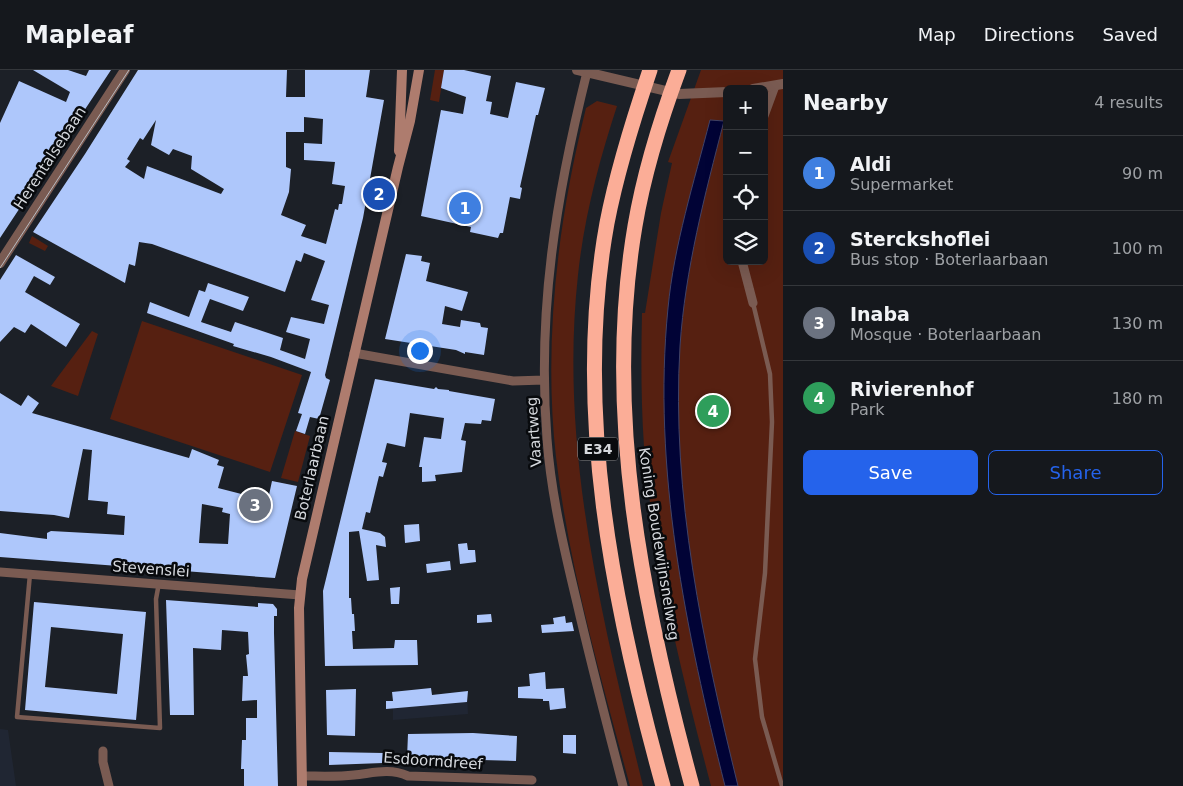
<!DOCTYPE html>
<meta charset="utf-8">
<style>
:root{--surface:#15181d;--page:#22252a;--text:#f1f3f6;--muted:#9da0a4;--line:#34373b;--accent:#2563eb}
body{margin:0;font-family:"DejaVu Sans",sans-serif;background:var(--page);color:var(--text)}
.controls{position:absolute;right:15px;top:15px;display:grid;overflow:hidden;border-radius:8px;box-shadow:0 5px 20px #0002}
.controls button{width:45px;height:45px;display:grid;place-items:center;padding:0;border:0;border-bottom:1px solid var(--line);background:var(--surface);color:var(--text);font:25px sans-serif}
.you{position:absolute;left:419px;top:280px;width:18px;height:18px;margin:-12px;border:4px solid #fff;border-radius:50%;background:#1a73e8;box-shadow:0 0 0 8px #1a73e833}
.badge{display:grid;place-items:center;width:32px;height:32px;border-radius:50%;background:var(--accent);color:#fff;font-size:16px;font-weight:700}
.pin{position:absolute;translate:-50% -50%;border:2px solid #fff;box-shadow:0 1px 5px #0006}
.list{margin:0;padding:0;list-style:none}
h2{display:flex;justify-content:space-between;align-items:center;height:65px;margin:0;padding:0 20px;font-size:21px}
h2 small{font-size:16px;font-weight:400;color:var(--muted)}
.list li{display:grid;grid-template-columns:32px 1fr auto;gap:15px;align-items:center;box-sizing:border-box;height:75px;padding:0 20px;border-top:1px solid var(--line)}
.list b{display:block;font-size:19px;white-space:nowrap}
.list p{margin:0;font-size:16px;white-space:nowrap;color:var(--muted)}
.list em{font-size:16px;font-style:normal;color:var(--muted)}
.actions{display:flex;gap:10px;padding:15px 20px}
.actions a{flex:1;padding:11px 0;border:1px solid var(--accent);border-radius:8px;text-align:center;font-size:18px;color:var(--accent)}
.actions .main{background:var(--accent);color:#fff}
.icon{flex:none;width:28px;height:28px;fill:none;stroke:currentColor;stroke-width:2;stroke-linecap:round;stroke-linejoin:round}
.map{position:relative;flex:none;width:783px;height:716px;overflow:hidden}
header{display:flex;align-items:center;gap:30px;box-sizing:border-box;height:70px;padding:0 25px;background:var(--surface);border-bottom:1px solid var(--line)}
header strong{font-size:24px}
nav{display:flex;gap:28px;margin-inline-start:auto;font-size:18px}
main{display:flex}
aside{flex:1;background:var(--surface)}
.map>svg:first-child{display:block}
</style>
<header>
<strong>Mapleaf</strong>
<nav><a>Map</a><a>Directions</a><a>Saved</a></nav>
</header>
<main>
<div class="map">
<svg width="783" height="716" viewBox="0 0 783 716">
<rect width="100%" height="100%" fill="#1c2027"/>
<path fill="#202633" d="M 467,621 L 468,644 L 393,650 L 393,629 Z
M 0,659 L 8,660 L 16,716 L 0,716 Z"/>
<path fill="#562011" fill-rule="evenodd" d="M 435,0 L 444,0 L 439,32 L 430,30 Z
M 701,0 L 783,0 L 783,716 L 711,716 C 682,605 653,491 644,376 C 641,332 641,288 642,243 L 645,243 L 661,143 L 672,93 L 668,92 ZM 727,19 L 764,19 L 764,191 L 727,191 Z
M 597,31 L 617,36 C 599,91 584,148 578,205 C 559,378 602,549 643,716 L 630,716 C 601,608 569,498 556,387 C 543,271 558,151 586,38 Z
M 32,166 L 48,176 L 45,181 L 29,173 Z
M 142,251 L 302,305 L 270,402 L 110,349 Z
M 92,261 L 98,264 L 78,326 L 51,316 Z
M 295,361 L 310,366 L 298,412 L 281,408 Z"/>
<path fill="#010336" stroke="#414368" d="M 710,50 L 724,51 C 705,124 685,200 680,276 C 671,424 703,573 738,716 L 725,716 C 686,561 652,399 668,238 C 674,175 694,112 710,50 Z"/>
<path fill="#aec7fb" fill-rule="evenodd" d="M 33,0 L 68,0 L 86,6 L 89,0 L 111,0 L 0,168 L 0,53 L 19,11 L 66,32 L 70,22 Z
M 138,0 L 287,0 L 286,27 L 305,27 L 305,0 L 370,0 L 366,27 L 384,30 L 363,148 L 325,305 L 326,308 L 330,310 L 319,349 L 310,347 L 305,364 L 296,361 L 302,344 L 298,343 L 311,302 L 271,287 L 233,276 L 234,274 L 147,243 L 150,232 L 189,247 L 199,220 L 205,222 L 208,213 L 249,227 L 243,241 L 210,229 L 201,252 L 231,262 L 235,252 L 283,268 L 280,280 L 305,289 L 310,269 L 286,262 L 291,247 L 324,254 L 329,235 L 311,230 L 325,191 L 304,183 L 301,192 L 296,190 L 285,222 L 152,174 L 139,172 L 135,196 L 129,194 L 125,213 L 33,162 L 85,84 ZM 304,47 L 323,49 L 322,74 L 304,73 L 304,90 L 335,92 L 332,114 L 345,116 L 342,134 L 339,134 L 338,140 L 335,139 L 326,174 L 301,166 L 306,155 L 281,145 L 289,122 L 291,99 L 286,97 L 286,62 L 304,62 ZM 156,50 L 151,75 L 169,85 L 173,79 L 192,86 L 191,99 L 224,119 L 221,124 L 147,96 L 144,109 L 125,97 L 130,91 L 127,89 L 140,68 L 143,70 Z
M 444,0 L 464,0 L 491,6 L 486,31 L 492,32 L 490,44 L 508,48 L 516,12 L 545,18 L 538,45 L 536,45 L 520,117 L 522,118 L 520,129 L 510,127 L 503,163 L 500,163 L 498,168 L 470,162 L 471,157 L 421,146 L 441,40 L 463,44 L 466,27 L 441,18 Z
M 406,184 L 422,186 L 421,191 L 430,193 L 426,211 L 468,222 L 462,241 L 445,236 L 442,254 L 460,257 L 461,250 L 480,253 L 481,257 L 488,258 L 484,285 L 465,282 L 465,284 L 456,280 L 385,269 Z
M 16,185 L 55,207 L 50,215 L 34,206 L 25,222 L 80,254 L 66,277 L 31,254 L 25,263 L 14,257 L 0,272 L 0,210 Z
M 375,309 L 434,319 L 436,317 L 438,319 L 449,320 L 449,321 L 495,329 L 491,351 L 482,350 L 481,354 L 465,353 L 461,370 L 466,371 L 462,402 L 435,405 L 436,411 L 422,412 L 422,397 L 419,397 L 424,367 L 441,369 L 444,348 L 410,343 L 405,377 L 387,373 L 382,392 L 387,393 L 383,407 L 379,406 L 370,443 L 366,442 L 362,459 L 380,463 L 385,467 L 386,477 L 376,475 L 379,510 L 367,511 L 359,461 L 349,462 L 349,528 L 351,528 L 352,544 L 354,544 L 355,561 L 352,561 L 353,579 L 394,578 L 395,570 L 417,570 L 418,595 L 325,596 L 323,521 Z
M 0,323 L 21,336 L 28,325 L 39,333 L 32,343 L 189,388 L 192,379 L 219,390 L 217,395 L 224,397 L 218,418 L 261,429 L 262,425 L 269,425 L 272,411 L 297,416 L 275,508 L 0,487 L 0,463 L 47,469 L 47,463 L 51,461 L 124,465 L 125,446 L 107,444 L 108,432 L 88,430 L 92,380 L 83,379 L 69,448 L 54,445 L 0,441 ZM 202,434 L 223,438 L 222,442 L 230,444 L 228,474 L 199,473 Z
M 419,454 L 420,471 L 405,473 L 404,455 Z
M 467,473 L 468,480 L 475,480 L 476,492 L 460,494 L 458,474 Z
M 450,491 L 451,500 L 427,503 L 426,494 Z
M 400,517 L 399,534 L 391,534 L 390,518 Z
M 166,530 L 258,537 L 258,533 L 273,534 L 277,539 L 277,546 L 274,546 L 274,563 L 278,716 L 244,716 L 244,699 L 241,699 L 242,670 L 246,670 L 246,648 L 257,648 L 257,630 L 242,631 L 243,606 L 248,606 L 246,585 L 249,584 L 248,562 L 222,560 L 221,580 L 193,578 L 194,645 L 170,645 Z
M 34,532 L 146,542 L 136,650 L 25,640 ZM 51,557 L 123,564 L 117,624 L 45,617 Z
M 491,544 L 492,552 L 477,553 L 477,545 Z
M 565,546 L 566,553 L 572,552 L 574,561 L 542,563 L 541,555 L 554,554 L 553,548 Z
M 545,602 L 546,619 L 564,618 L 566,638 L 550,640 L 549,631 L 543,631 L 543,629 L 518,628 L 518,617 L 530,616 L 529,604 Z
M 431,618 L 432,625 L 468,621 L 467,632 L 386,639 L 386,631 L 393,631 L 392,622 Z
M 356,619 L 355,666 L 327,665 L 326,620 Z
M 473,663 L 517,666 L 516,691 L 407,688 L 408,664 Z
M 563,665 L 576,665 L 576,684 L 563,683 Z
M 329,682 L 383,683 L 383,693 L 329,695 Z"/>
<g fill="none" stroke-linecap="round" stroke-linejoin="round">
<path stroke="#7a5b52" stroke-width="4.5" d="M 753,233 L 770,304 L 772,352 L 765,503 L 755,589 L 762,647 L 782,716
M 30,504 L 17,647 L 160,658 L 156,529 L 159,513"/>
<path stroke="#7a5b52" stroke-width="9" d="M 587,2 C 556,126 537,241 547,369 C 551,424 564,479 577,533 C 591,594 607,655 623,716
M 764,46 L 775,16
M 742,191 L 753,233
M 354,283 L 513,311 L 544,310
M 0,502 L 300,525
M 103,681 L 103,692 L 109,716
M 302,706 C 319,706 337,707 354,705 C 374,703 389,698 408,706 L 532,710"/>
<path stroke="#7a5b52" stroke-width="10" d="M 577,0 L 679,24 L 727,22
M 753,19 L 783,14
M 0,193 L 125,0"/>
<path stroke="#ae7c6e" stroke-width="10" d="M 399,81 L 402,0
M 302,716 L 299,538 L 302,509 L 398,97 L 410,51 L 419,0"/>
<path stroke="#fbad97" stroke-width="15" d="M 650,0 C 633,50 617,101 607,153 C 573,340 613,535 663,716
M 679,0 C 660,51 644,103 635,156 C 603,344 643,535 692,716"/>
<path stroke="#b8bbc1" stroke-width="1" d="M 0,198 L 129,0"/>
</g>
<g text-anchor="middle" stroke-width="5" stroke-linejoin="round" paint-order="stroke">
<rect fill="#080a0d" stroke="#989a9f" stroke-width="1" x="578" y="367.5" width="40" height="23" rx="4"/>
<g font-size="14" font-weight="bold" fill="#d5d8dd">
<text x="598" y="384">E34</text>
</g>
<g font-size="15" fill="#d5d8dd" stroke="#080a0d">
<text transform="translate(50 88) rotate(-57)" y="5">Herentalsebaan</text>
<text transform="translate(534 362) rotate(-94)" y="5">Vaartweg</text>
<text transform="translate(312 398) rotate(-77)" y="5">Boterlaarbaan</text>
<text transform="translate(659 474) rotate(81)" y="5">Koning Boudewijnsnelweg</text>
<text transform="translate(151 499) rotate(4)" y="5">Stevenslei</text>
<text transform="translate(433 691) rotate(4)" y="5">Esdoorndreef</text>
</g>
</g>
</svg>
<div class="controls">
<button>+</button>
<button>−</button>
<button><svg class="icon" aria-label="locate" viewBox="0 0 24 24"><circle cx="12" cy="12" r="6"/><path d="M12 2v4M12 18v4M2 12h4M18 12h4"/></svg></button>
<button><svg class="icon" aria-label="layers" viewBox="0 0 24 24"><path d="M12 4l9 5-9 5-9-5zM3 14l9 5 9-5"/></svg></button>
</div>
<div class="you"></div>
<div class="pin badge" style="left:465px;top:138px;background:#3f7fe0">1</div>
<div class="pin badge" style="left:379px;top:124px;background:#1a4fb4">2</div>
<div class="pin badge" style="left:255px;top:435px;background:#6b7280">3</div>
<div class="pin badge" style="left:713px;top:341px;background:#2e9e5b">4</div>
</div>
<aside>
<h2>Nearby<small>4 results</small></h2>
<ul class="list">
<li><span class="badge" style="background:#3f7fe0">1</span><div><b>Aldi</b><p>Supermarket</p></div><em>90 m</em></li>
<li><span class="badge" style="background:#1a4fb4">2</span><div><b>Sterckshoflei</b><p>Bus stop · Boterlaarbaan</p></div><em>100 m</em></li>
<li><span class="badge" style="background:#6b7280">3</span><div><b>Inaba</b><p>Mosque · Boterlaarbaan</p></div><em>130 m</em></li>
<li><span class="badge" style="background:#2e9e5b">4</span><div><b>Rivierenhof</b><p>Park</p></div><em>180 m</em></li>
</ul>
<div class="actions"><a class="main">Save</a><a>Share</a></div>
</aside>
</main>
